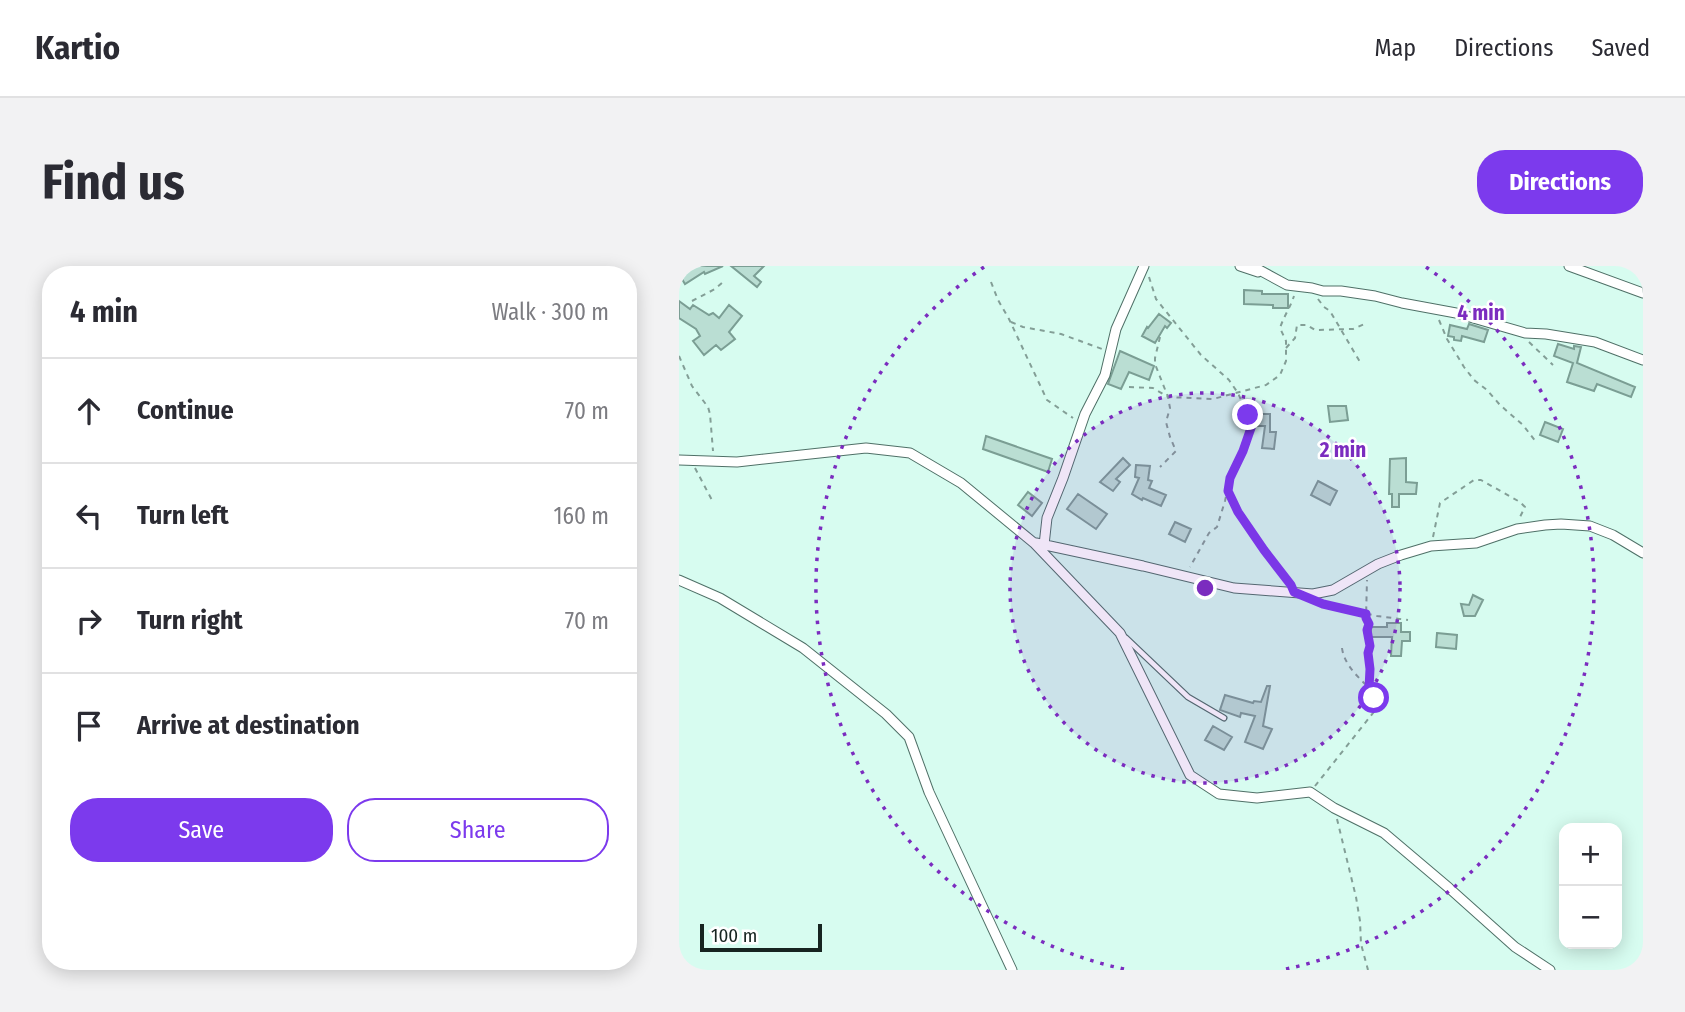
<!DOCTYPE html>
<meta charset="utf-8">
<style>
:root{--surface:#fff;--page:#f2f2f3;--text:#2b2b33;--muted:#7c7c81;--line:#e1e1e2;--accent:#7c3aed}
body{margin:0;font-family:"Fira Sans Condensed",sans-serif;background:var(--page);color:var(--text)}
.controls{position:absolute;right:21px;bottom:21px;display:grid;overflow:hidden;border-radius:14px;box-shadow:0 4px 18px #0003}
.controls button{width:63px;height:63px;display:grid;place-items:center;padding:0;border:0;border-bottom:2px solid var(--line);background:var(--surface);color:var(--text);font:35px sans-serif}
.scale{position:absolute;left:21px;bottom:18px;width:122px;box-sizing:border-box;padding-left:7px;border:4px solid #162420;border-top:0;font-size:19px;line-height:24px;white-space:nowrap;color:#162420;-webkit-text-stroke:5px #fff;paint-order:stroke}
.stop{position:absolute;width:21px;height:21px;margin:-16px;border:5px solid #7c3aed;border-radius:50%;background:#fff}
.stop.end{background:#7c3aed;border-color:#fff;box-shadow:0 2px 7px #0008}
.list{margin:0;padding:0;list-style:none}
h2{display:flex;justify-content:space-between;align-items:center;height:91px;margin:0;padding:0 28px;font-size:30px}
h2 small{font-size:23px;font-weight:400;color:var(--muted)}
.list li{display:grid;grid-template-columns:46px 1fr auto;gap:21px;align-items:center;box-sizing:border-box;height:105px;padding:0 28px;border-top:2px solid var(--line)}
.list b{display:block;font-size:26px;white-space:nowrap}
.list em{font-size:23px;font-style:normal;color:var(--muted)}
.actions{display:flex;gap:14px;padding:21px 28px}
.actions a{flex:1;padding:16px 0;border:2px solid var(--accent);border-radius:28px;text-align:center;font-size:24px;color:var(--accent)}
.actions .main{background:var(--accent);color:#fff}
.icon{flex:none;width:38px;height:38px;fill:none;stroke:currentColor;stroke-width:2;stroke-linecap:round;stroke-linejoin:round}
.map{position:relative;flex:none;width:964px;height:704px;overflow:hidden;border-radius:28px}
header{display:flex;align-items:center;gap:42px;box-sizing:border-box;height:98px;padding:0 35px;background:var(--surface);border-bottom:2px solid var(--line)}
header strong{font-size:33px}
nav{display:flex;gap:38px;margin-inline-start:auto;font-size:24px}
.intro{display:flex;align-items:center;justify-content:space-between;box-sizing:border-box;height:168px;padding:0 42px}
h1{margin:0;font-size:49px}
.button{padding:18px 32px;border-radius:28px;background:var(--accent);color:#fff;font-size:24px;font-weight:700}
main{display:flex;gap:42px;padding:0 42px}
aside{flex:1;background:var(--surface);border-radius:28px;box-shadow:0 4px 18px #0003}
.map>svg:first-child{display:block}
</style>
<header>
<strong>Kartio</strong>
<nav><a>Map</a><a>Directions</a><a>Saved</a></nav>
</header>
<div class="intro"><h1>Find us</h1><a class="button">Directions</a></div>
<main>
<aside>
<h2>4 min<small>Walk · 300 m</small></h2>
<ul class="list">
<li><svg class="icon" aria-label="ahead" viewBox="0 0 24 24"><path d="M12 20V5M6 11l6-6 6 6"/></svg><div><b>Continue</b></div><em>70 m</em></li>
<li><svg class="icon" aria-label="left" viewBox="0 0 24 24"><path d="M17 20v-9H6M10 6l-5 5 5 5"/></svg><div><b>Turn left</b></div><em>160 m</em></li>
<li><svg class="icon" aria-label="right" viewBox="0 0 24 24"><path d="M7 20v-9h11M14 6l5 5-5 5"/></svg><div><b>Turn right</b></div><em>70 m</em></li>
<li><svg class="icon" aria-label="arrive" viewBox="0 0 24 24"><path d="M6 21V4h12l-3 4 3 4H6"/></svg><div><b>Arrive at destination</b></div></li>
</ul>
<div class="actions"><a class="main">Save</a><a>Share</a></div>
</aside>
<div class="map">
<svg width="964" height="704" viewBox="0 0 964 704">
<rect width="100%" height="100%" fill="#d7fcf0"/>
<path fill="#baded3" stroke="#7b9e94" stroke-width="2" d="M 0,0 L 44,0 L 26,8 L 25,6 L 6,18 L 0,8 Z
M 52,0 L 85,0 L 75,10 L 82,16 L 78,21 Z
M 565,24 L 583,25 L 583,28 L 609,28 L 609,42 L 594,42 L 594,39 L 565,38 Z
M 0,35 L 11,43 L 14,39 L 30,49 L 34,47 L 40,52 L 50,39 L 63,50 L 50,66 L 56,73 L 42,84 L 37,79 L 25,89 L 14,75 L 21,70 L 17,63 L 0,52 Z
M 480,48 L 492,57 L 488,62 L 486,60 L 476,77 L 463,70 L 468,61 L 469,62 Z
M 790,58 L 809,64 L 805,76 L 783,70 L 782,75 L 775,74 L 775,71 L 769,70 L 771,59 L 788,63 Z
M 879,78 L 895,83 L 895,80 L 902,81 L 898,97 L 956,121 L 952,131 L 918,118 L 915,125 L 888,116 L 894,97 L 875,90 Z
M 441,85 L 475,100 L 470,114 L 450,106 L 442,123 L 429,118 Z
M 649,140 L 667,140 L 669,154 L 651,156 Z
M 576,148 L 591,148 L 591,166 L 597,166 L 595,183 L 583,182 L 586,160 L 576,160 Z
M 866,156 L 884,163 L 879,176 L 861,169 Z
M 307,170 L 373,193 L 369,206 L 304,183 Z
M 444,192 L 451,199 L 437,213 L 441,216 L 434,225 L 421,216 Z
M 727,192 L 727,216 L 738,217 L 737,228 L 720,228 L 720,241 L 713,241 L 713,228 L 710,228 L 711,193 Z
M 457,199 L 471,200 L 469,214 L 473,215 L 470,222 L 487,229 L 482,240 L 464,232 L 463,234 L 453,228 L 460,212 L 456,211 Z
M 639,215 L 658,225 L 651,239 L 632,229 Z
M 349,226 L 363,237 L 353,250 L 339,239 Z
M 399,228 L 428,248 L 417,263 L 388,243 Z
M 496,256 L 512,263 L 506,276 L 490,268 Z
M 794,329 L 804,334 L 796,350 L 785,350 L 782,338 L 790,339 Z
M 708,357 L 722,357 L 722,366 L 731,366 L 731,375 L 723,375 L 722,390 L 712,390 L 713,371 L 692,371 L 692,361 L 708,361 Z
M 758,367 L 778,369 L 777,383 L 757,381 Z
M 588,420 L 591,420 L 584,460 L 593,463 L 584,483 L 566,476 L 576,450 L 562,447 L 561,451 L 541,444 L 546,429 L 574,437 L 575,435 L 582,436 Z
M 534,460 L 553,471 L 545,484 L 526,474 Z"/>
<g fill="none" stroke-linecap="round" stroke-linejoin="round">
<defs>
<path id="service" d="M 447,372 L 509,431 L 545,452"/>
<path id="minor" d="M 561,0 L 579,6
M 573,0 L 608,19 L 633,22 L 644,25 L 662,25 L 696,30 L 723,37 L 777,47 L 846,67 L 867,68 L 916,76 L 964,94
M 890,0 L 964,27
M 0,194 L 58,196 L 187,182 L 231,187 L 282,217 L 355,277 L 441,367 L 511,509 L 540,528 L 578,532 L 631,526 L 655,542 L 705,567 L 770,622 L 836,681 L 871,704
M 357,277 L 464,300 L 555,322 L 634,328 L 654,324 L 699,298 L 722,289 L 752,280 L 797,277 L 838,263 L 866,259 L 882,258 L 911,260 L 934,269 L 964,287
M 365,279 L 368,252 L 384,212 L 406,148 L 426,109 L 437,63 L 465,0
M 0,314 L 41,332 L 124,382 L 207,448 L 230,471 L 250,526 L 333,704"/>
</defs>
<use href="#service" stroke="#4f7067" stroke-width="7"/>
<use href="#minor" stroke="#4f7067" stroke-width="11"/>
<path stroke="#839e96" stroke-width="2" stroke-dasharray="5 5" stroke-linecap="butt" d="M 470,11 L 477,33 L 522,89 L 550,114 L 559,127 L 573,159 L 564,185 L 551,212 L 546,235 L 538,261 L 530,267 L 511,301
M 312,16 L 319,34 L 330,53 L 368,134 L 394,152
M 639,33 L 645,41 L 651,45 L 681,96
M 13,35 L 36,23 L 43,17
M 760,54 L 768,73 L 785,101 L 795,114 L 808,124 L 821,139 L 844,159 L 857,176
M 332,56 L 344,61 L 382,68 L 423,83
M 481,71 L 476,92 L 476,98 L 489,131 L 491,142 L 487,156 L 491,171 L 497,185 L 481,201
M 850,76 L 874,99
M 607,82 L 616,72 L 618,59 L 628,59 L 636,64 L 674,63 L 688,57
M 0,90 L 13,120 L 29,141 L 31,148 L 34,185
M 450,121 L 474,122 L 489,131 L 534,133 L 587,119 L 601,109 L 607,95 L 607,75 L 601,62 C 605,50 611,42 615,30
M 16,202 L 34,236
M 549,226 L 559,246 L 574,266 L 579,276 L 610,317
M 754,271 L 761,237 L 795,214 L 802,214 L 841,236 L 846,241 L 840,253
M 639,336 L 698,350 L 729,354
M 663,382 C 665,398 678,410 689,421
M 636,520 L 698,442 L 698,437 L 690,422 L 691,403 L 689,387 L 691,380 L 688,364 L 690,358 L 687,352 L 688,314
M 658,553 L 677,631 L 681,655 L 682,678 L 689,704"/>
<use href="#service" stroke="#fff" stroke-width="4.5"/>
<use href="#minor" stroke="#fff" stroke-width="9"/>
</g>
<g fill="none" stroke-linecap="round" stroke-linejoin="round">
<path stroke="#7c3aed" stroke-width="9" d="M 569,149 L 573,159 L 564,185 L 551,212 L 549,225 L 559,246 L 585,284 L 612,319 L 615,326 L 644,338 L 687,348 L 687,352 L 690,358 L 688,364 L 691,380 L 689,387 L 691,403 L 690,422 L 695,432"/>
</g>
<circle cx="526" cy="322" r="195" fill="#7b2cbf" fill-opacity=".12"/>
<g fill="none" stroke="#7b2cbf" stroke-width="3.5" stroke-dasharray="3.5 7">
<circle cx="526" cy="322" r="195"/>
<path d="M445 703A390 390 0 0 1 305 1M747 1A390 390 0 0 1 607 703"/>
</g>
<circle cx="526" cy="322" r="10" fill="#7b2cbf" stroke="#fff" stroke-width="3.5"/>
<g font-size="21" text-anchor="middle" font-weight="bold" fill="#7b2cbf" stroke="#fff" stroke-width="5" stroke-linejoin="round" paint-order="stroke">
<text x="802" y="54">4 min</text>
<text x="664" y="191">2 min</text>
</g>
</svg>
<div class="controls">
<button>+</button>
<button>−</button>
</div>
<div class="scale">100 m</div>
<div class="stop" style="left:695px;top:432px"></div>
<div class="stop end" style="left:569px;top:149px"></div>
</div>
</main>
